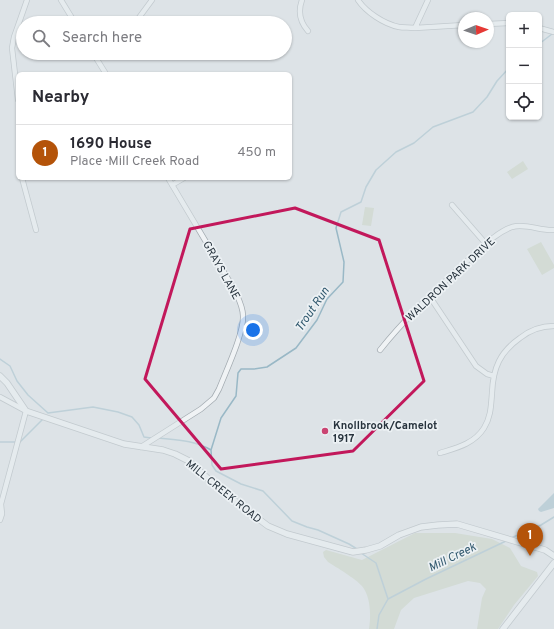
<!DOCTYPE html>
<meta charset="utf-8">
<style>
:root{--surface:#fff;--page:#f7f7f7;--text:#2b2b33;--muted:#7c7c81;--line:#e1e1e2;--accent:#b45309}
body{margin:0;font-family:Overpass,sans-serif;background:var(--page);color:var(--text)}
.controls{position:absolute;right:12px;top:12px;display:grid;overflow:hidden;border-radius:6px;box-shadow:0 1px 3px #0004}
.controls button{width:36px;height:36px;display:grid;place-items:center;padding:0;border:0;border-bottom:1px solid var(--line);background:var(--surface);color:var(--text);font:20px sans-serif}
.compass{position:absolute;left:458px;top:12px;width:36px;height:36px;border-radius:50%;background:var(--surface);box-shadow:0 1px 3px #0004;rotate:88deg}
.you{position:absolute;left:253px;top:330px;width:14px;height:14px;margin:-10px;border:3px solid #fff;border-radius:50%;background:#1a73e8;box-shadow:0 0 0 6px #1a73e833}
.badge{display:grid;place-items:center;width:26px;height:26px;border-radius:50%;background:var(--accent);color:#fff;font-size:13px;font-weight:700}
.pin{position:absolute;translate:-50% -33px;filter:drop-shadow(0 1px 2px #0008)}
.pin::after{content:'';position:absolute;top:21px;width:14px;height:12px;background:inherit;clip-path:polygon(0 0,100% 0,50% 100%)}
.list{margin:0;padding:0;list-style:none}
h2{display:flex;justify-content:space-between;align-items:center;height:52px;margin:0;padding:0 16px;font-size:17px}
h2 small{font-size:13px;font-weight:400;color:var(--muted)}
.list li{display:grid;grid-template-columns:26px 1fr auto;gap:12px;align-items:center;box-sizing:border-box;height:56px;padding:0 16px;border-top:1px solid var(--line)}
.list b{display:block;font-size:15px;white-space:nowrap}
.list p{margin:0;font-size:13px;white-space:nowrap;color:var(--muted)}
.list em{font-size:13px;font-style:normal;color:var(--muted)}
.icon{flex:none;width:22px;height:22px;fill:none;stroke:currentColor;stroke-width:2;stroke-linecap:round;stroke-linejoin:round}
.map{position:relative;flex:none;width:554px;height:629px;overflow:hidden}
.search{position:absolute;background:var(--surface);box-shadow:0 1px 3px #0004;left:16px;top:16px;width:276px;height:44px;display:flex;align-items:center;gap:10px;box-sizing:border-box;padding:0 14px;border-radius:22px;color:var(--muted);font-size:15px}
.panel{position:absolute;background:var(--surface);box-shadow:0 1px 3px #0004;left:16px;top:72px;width:276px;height:108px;border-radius:6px}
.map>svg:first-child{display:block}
</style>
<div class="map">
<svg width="554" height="629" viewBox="0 0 554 629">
<rect width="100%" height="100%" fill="#dde3e7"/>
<path fill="#c7d0bf" d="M 523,161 L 528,169 L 512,179 L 507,172 Z
M 365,207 L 374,208 L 371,226 L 362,225 Z
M 541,242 L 554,265 L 554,268 L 542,275 L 527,249 Z
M 415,533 L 455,533 L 492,539 L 510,548 L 521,566 L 537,572 L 538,576 L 514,605 L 498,629 L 477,629 L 482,598 L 486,589 L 480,583 L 468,581 L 414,598 L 401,610 L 394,629 L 369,629 C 371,616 371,597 362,586 C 356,579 336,567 328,562 L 324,557 L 323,552 L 326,550 L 362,560 Z"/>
<path fill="#99b8c6" d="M 554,493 L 554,508 L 541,512 L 539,511 L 538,509 Z"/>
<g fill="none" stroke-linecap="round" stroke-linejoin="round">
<path stroke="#99b8c6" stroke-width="1.5" d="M 539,44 L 552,34
M 0,359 L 10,366 L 17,381 L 28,395 L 48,413 L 93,407 L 118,412 L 132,417 L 139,425 L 144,437 L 151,438
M 157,438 C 177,440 194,440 211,450
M 0,442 L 20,442 L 43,419
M 511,538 L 541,525 L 554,517
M 357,549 L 349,544 L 318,530 L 307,527 L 292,521 L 263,491 L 241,484 L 216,471 L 212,465 L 211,450 L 221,418 L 236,396 L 238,373 L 241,369 L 254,369 L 267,367 L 296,348 L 317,320 L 327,299 L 343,282 L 344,262 L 336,228 L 341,212 L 361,202 L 366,187 L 376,170 L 396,152 L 414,143 L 433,127 L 473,112 L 487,97 L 497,81 L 509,68
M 361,553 L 376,563 L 388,599
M 377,629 L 379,615 L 388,599 L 426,579 L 506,541"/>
<defs>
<path id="minor" d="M 61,0 L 75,23
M 302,0 C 298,11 300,22 308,31
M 358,0 C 366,12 384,24 399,27 C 404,28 410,27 415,28 L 428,0
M 135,23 L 152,0
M 488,24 L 509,23
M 415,28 L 464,25
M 539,28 L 554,32
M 93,53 L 106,74
M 18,100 L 12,48 L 14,37 L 27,0
M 22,178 L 36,230
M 172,185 L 184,178
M 452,205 L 486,244
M 430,297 L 476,366 L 487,374 L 494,376
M 380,350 C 406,317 438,288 468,260 C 481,249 495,233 512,227 C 526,223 540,231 554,230
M 0,397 L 26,411 L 1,504 L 2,514 L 0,520
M 141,447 L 201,409 L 214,398 L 219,389 C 226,371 244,333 243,316 C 243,306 238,298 234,289 L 168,178
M 440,453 C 456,448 474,444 484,428 C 491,417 491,405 492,393 C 493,368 500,352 520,338 C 530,330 541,326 554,326"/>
<path id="tertiary" d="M 0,376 L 7,383 L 26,411 L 124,444 L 163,450 L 175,454 L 189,461 L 217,487 L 252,514 L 268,526 L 287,534 L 353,552 L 366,550 L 380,546 L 399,535 L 421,527 L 438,525 L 457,524 L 545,550 L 554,556
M 503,629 L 554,563"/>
</defs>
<use href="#minor" stroke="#a3abb1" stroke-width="6"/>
<use href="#tertiary" stroke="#a3abb1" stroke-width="7"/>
<use href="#minor" stroke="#f0f3f5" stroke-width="4.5"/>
<use href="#tertiary" stroke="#f0f3f5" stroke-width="5.5"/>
</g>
<path d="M0 0H554V629H0ZM 295,208 L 379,240 L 424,381 L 353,451 L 221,469 L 145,379 L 190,229 Z" fill="#dde3e7" fill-opacity=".55" fill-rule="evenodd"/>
<path fill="none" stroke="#c2185b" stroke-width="3" stroke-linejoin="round" d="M 295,208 L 379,240 L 424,381 L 353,451 L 221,469 L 145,379 L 190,229 Z"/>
<circle fill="#ca4472" stroke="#ecf1f4" stroke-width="1.5" cx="325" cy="431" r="4"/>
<g text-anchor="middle" stroke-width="3.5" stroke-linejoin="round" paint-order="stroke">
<g font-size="11" fill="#27333d" stroke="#ecf1f4">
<text transform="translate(222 270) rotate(61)" y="4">GRAYS LANE</text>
<text transform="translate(450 279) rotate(-43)" y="4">WALDRON PARK DRIVE</text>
<text transform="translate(224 491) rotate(39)" y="4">MILL CREEK ROAD</text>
</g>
<g font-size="11" font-weight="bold" fill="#27333d" stroke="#ecf1f4" text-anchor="start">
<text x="333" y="429">Knollbrook/Camelot<tspan x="333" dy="13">1917</tspan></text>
</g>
<g font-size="12" font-style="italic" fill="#335a6f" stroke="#ecf1f4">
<text transform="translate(312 309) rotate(-56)" y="4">Trout Run</text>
<text transform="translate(452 557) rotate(-26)" y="4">Mill Creek</text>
</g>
</g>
</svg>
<div class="controls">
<button>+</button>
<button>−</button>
<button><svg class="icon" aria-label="locate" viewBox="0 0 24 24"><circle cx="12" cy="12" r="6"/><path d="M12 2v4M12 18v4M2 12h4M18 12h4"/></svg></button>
</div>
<svg class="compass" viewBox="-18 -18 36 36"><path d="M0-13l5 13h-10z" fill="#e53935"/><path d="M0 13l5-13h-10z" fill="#7c7c81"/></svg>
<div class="you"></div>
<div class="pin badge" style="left:530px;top:556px">1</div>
<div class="search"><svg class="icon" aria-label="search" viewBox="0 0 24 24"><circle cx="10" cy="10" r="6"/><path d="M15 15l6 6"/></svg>Search here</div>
<section class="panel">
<h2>Nearby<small></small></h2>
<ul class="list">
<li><span class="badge">1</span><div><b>1690 House</b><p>Place · Mill Creek Road</p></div><em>450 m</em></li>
</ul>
</section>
</div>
